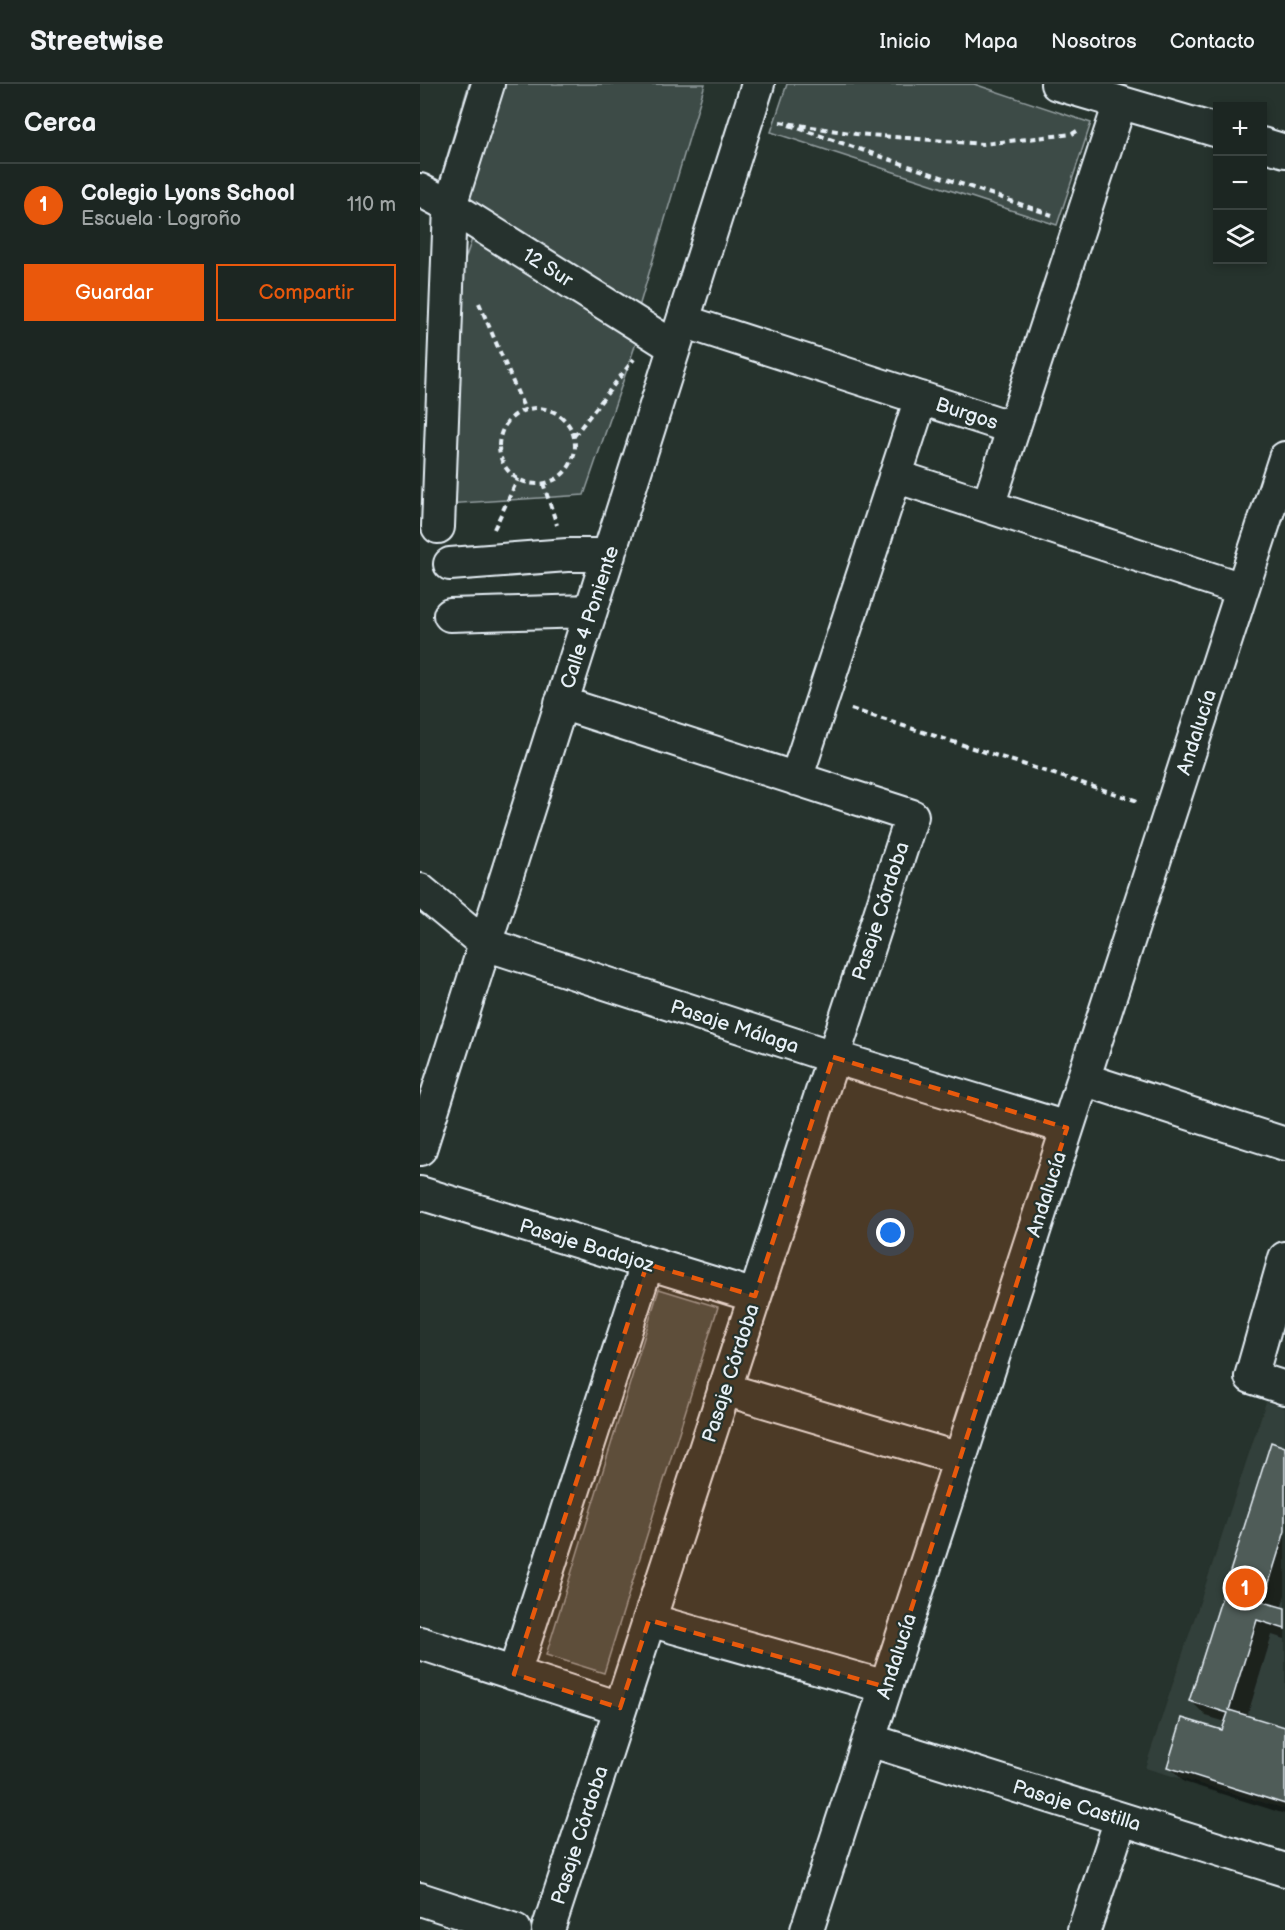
<!DOCTYPE html>
<html lang="es">
<meta charset="utf-8">
<style>
:root{--surface:#1c2622;--page:#29322f;--text:#f1f3f6;--muted:#a0a5a5;--line:#3a4340;--accent:#ea580c}
body{margin:0;font-family:"Balsamiq Sans",sans-serif;background:var(--page);color:var(--text)}
.controls{position:absolute;right:18px;top:18px;display:grid;overflow:hidden;border-radius:0px;box-shadow:0 3px 9px #0003}
.controls button{width:54px;height:54px;display:grid;place-items:center;padding:0;border:0;border-bottom:2px solid var(--line);background:var(--surface);color:var(--text);font:30px sans-serif}
.you{position:absolute;left:471px;top:1149px;width:21px;height:21px;margin:-15px;border:4px solid #fff;border-radius:50%;background:#1a73e8;box-shadow:0 0 0 9px #1a73e833}
.badge{display:grid;place-items:center;width:39px;height:39px;border-radius:50%;background:var(--accent);color:#fff;font-size:20px;font-weight:700}
.pin{position:absolute;translate:-50% -50%;border:3px solid #fff;box-shadow:0 2px 6px #0006}
.list{margin:0;padding:0;list-style:none}
h2{display:flex;justify-content:space-between;align-items:center;height:78px;margin:0;padding:0 24px;font-size:26px}
h2 small{font-size:20px;font-weight:400;color:var(--muted)}
.list li{display:grid;grid-template-columns:39px 1fr auto;gap:18px;align-items:center;box-sizing:border-box;height:84px;padding:0 24px;border-top:2px solid var(--line)}
.list b{display:block;font-size:22px;white-space:nowrap}
.list p{margin:0;font-size:20px;white-space:nowrap;color:var(--muted)}
.list em{font-size:20px;font-style:normal;color:var(--muted)}
.actions{display:flex;gap:12px;padding:18px 24px}
.actions a{flex:1;padding:14px 0;border:2px solid var(--accent);border-radius:0px;text-align:center;font-size:21px;color:var(--accent)}
.actions .main{background:var(--accent);color:#fff}
.icon{flex:none;width:33px;height:33px;fill:none;stroke:currentColor;stroke-width:2;stroke-linecap:round;stroke-linejoin:round}
.map{position:relative;flex:none;width:865px;height:1846px;overflow:hidden}
header{display:flex;align-items:center;gap:36px;box-sizing:border-box;height:84px;padding:0 30px;background:var(--surface);border-bottom:2px solid var(--line)}
header strong{font-size:28px}
nav{display:flex;gap:33px;margin-inline-start:auto;font-size:21px}
main{display:flex}
aside{flex:1;background:var(--surface)}
.map>svg:first-child{display:block}
</style>
<header>
<strong>Streetwise</strong>
<nav><a>Inicio</a><a>Mapa</a><a>Nosotros</a><a>Contacto</a></nav>
</header>
<main>
<aside>
<h2>Cerca<small></small></h2>
<ul class="list">
<li><span class="badge">1</span><div><b>Colegio Lyons School</b><p>Escuela · Logroño</p></div><em>110 m</em></li>
</ul>
<div class="actions"><a class="main">Guardar</a><a>Compartir</a></div>
</aside>
<div class="map">
<svg width="865" height="1846" viewBox="0 0 865 1846">
<rect width="100%" height="100%" fill="#26332d"/>
<filter id="ink" filterUnits="userSpaceOnUse"><feTurbulence type="fractalNoise" baseFrequency=".0167" numOctaves="2"/><feDisplacementMap in="SourceGraphic" scale="12" xChannelSelector="R" yChannelSelector="G"/><feConvolveMatrix kernelMatrix="1 2 1 2 8 2 1 2 1" color-interpolation-filters="sRGB"/></filter>
<g filter="url(#ink)">
<path fill="#333f3a" d="M 846,1318 L 865,1324 L 865,1725 L 725,1684 Z"/>
<path fill="#3e4b47" stroke="#939ea0" stroke-width="1.5" d="M 49,0 L 285,0 L 219,223 L 19,99 Z
M 367,0 L 554,0 L 671,39 L 637,141 L 351,48 Z
M 52,155 L 216,259 L 164,411 L 26,420 L 31,217 Z
M 239,1205 L 298,1223 L 184,1589 L 126,1571 Z"/>
<path fill="#0007" d="M 865,1364 L 865,1511 L 861,1525 L 865,1526 L 865,1555 L 852,1551 L 827,1633 L 865,1645 L 865,1730 L 764,1698 L 749,1682 L 803,1648 L 806,1638 L 786,1632 L 770,1616 Z"/>
<path fill="#505c59" stroke="#e8f1f8" stroke-width="1.5" d="M 851,1358 L 865,1363 L 865,1447 L 843,1518 L 865,1524 L 865,1545 L 837,1536 L 809,1626 L 865,1643 L 865,1720 L 747,1683 L 762,1634 L 802,1646 L 808,1629 L 769,1617 Z"/>
<g fill="none" stroke-linecap="round" stroke-linejoin="round">
<defs>
<path id="minor" d="M 637,0 L 798,47
M 842,60 L 865,67
M 0,106 L 30,122 L 254,263
M 263,237 L 593,344
M 475,392 L 822,505
M 568,422 L 700,19
M 18,443 L 30,122 L 68,0
M 30,480 L 147,471 L 189,471
M 30,531 L 170,527
M 376,695 L 501,314
M 0,806 L 65,860 L 413,973 L 647,1044
M 663,995 L 865,1060
M 0,1065 L 338,0
M 0,1109 L 335,1212
M 865,1174 L 831,1293 L 865,1304
M 304,1305 L 540,1375
M 229,1536 L 466,1603
M 0,1559 L 200,1624
M 94,1590 L 227,1180
M 449,1656 L 865,1786
M 0,1815 L 95,1846
M 128,1846 L 492,732 L 141,619
M 387,1846 L 865,374
M 664,1846 L 701,1735"/>
</defs>
<use href="#minor" stroke="#e8f1f8" stroke-width="36"/>
<path stroke="#e8f1f8" stroke-width="4" stroke-dasharray="6 4.5" stroke-linecap="butt" d="M 360,38 L 436,50 L 563,60 L 652,50 L 657,47
M 369,41 L 632,131
M 59,219 L 105,326
M79 362a38 38 0 1 1 76 0a38 38 0 1 1-76 0Z
M 154,352 L 214,275
M 123,399 L 137,441
M 74,445 L 98,395
M 431,625 L 721,718"/>
<use href="#minor" stroke="#26332d" stroke-width="32"/>
</g>
</g>
<path fill="#e8590c" fill-opacity="0.2" stroke="#e8590c" stroke-width="4.5" stroke-dasharray="12 8" stroke-linejoin="round" d="M 413,973 L 647,1044 L 466,1603 L 229,1536 L 200,1624 L 94,1590 L 227,1180 L 335,1212 Z"/>
<g text-anchor="middle" stroke-width="4.5" stroke-linejoin="round" paint-order="stroke">
<g font-size="20" fill="#e8f1f8" stroke="#26332d">
<text transform="translate(128 183) rotate(32)" y="7">12 Sur</text>
<text transform="translate(547 329) rotate(18)" y="7">Burgos</text>
<text transform="translate(169 533) rotate(-72)" y="7">Calle 4 Poniente</text>
<text transform="translate(776 648) rotate(-72)" y="7">Andalucía</text>
<text transform="translate(460 827) rotate(-72)" y="7">Pasaje Córdoba</text>
<text transform="translate(315 942) rotate(18)" y="7">Pasaje Málaga</text>
<text transform="translate(626 1110) rotate(-72)" y="7">Andalucía</text>
<text transform="translate(167 1161) rotate(17)" y="7">Pasaje Badajoz</text>
<text transform="translate(310 1289) rotate(-72)" y="7">Pasaje Córdoba</text>
<text transform="translate(476 1572) rotate(-72)" y="7">Andalucía</text>
<text transform="translate(657 1721) rotate(17)" y="7">Pasaje Castilla</text>
<text transform="translate(159 1751) rotate(-72)" y="7">Pasaje Córdoba</text>
</g>
</g>
</svg>
<div class="controls">
<button>+</button>
<button>−</button>
<button><svg class="icon" aria-label="layers" viewBox="0 0 24 24"><path d="M12 4l9 5-9 5-9-5zM3 14l9 5 9-5"/></svg></button>
</div>
<div class="you"></div>
<div class="pin badge" style="left:825px;top:1504px">1</div>
</div>
</main>
